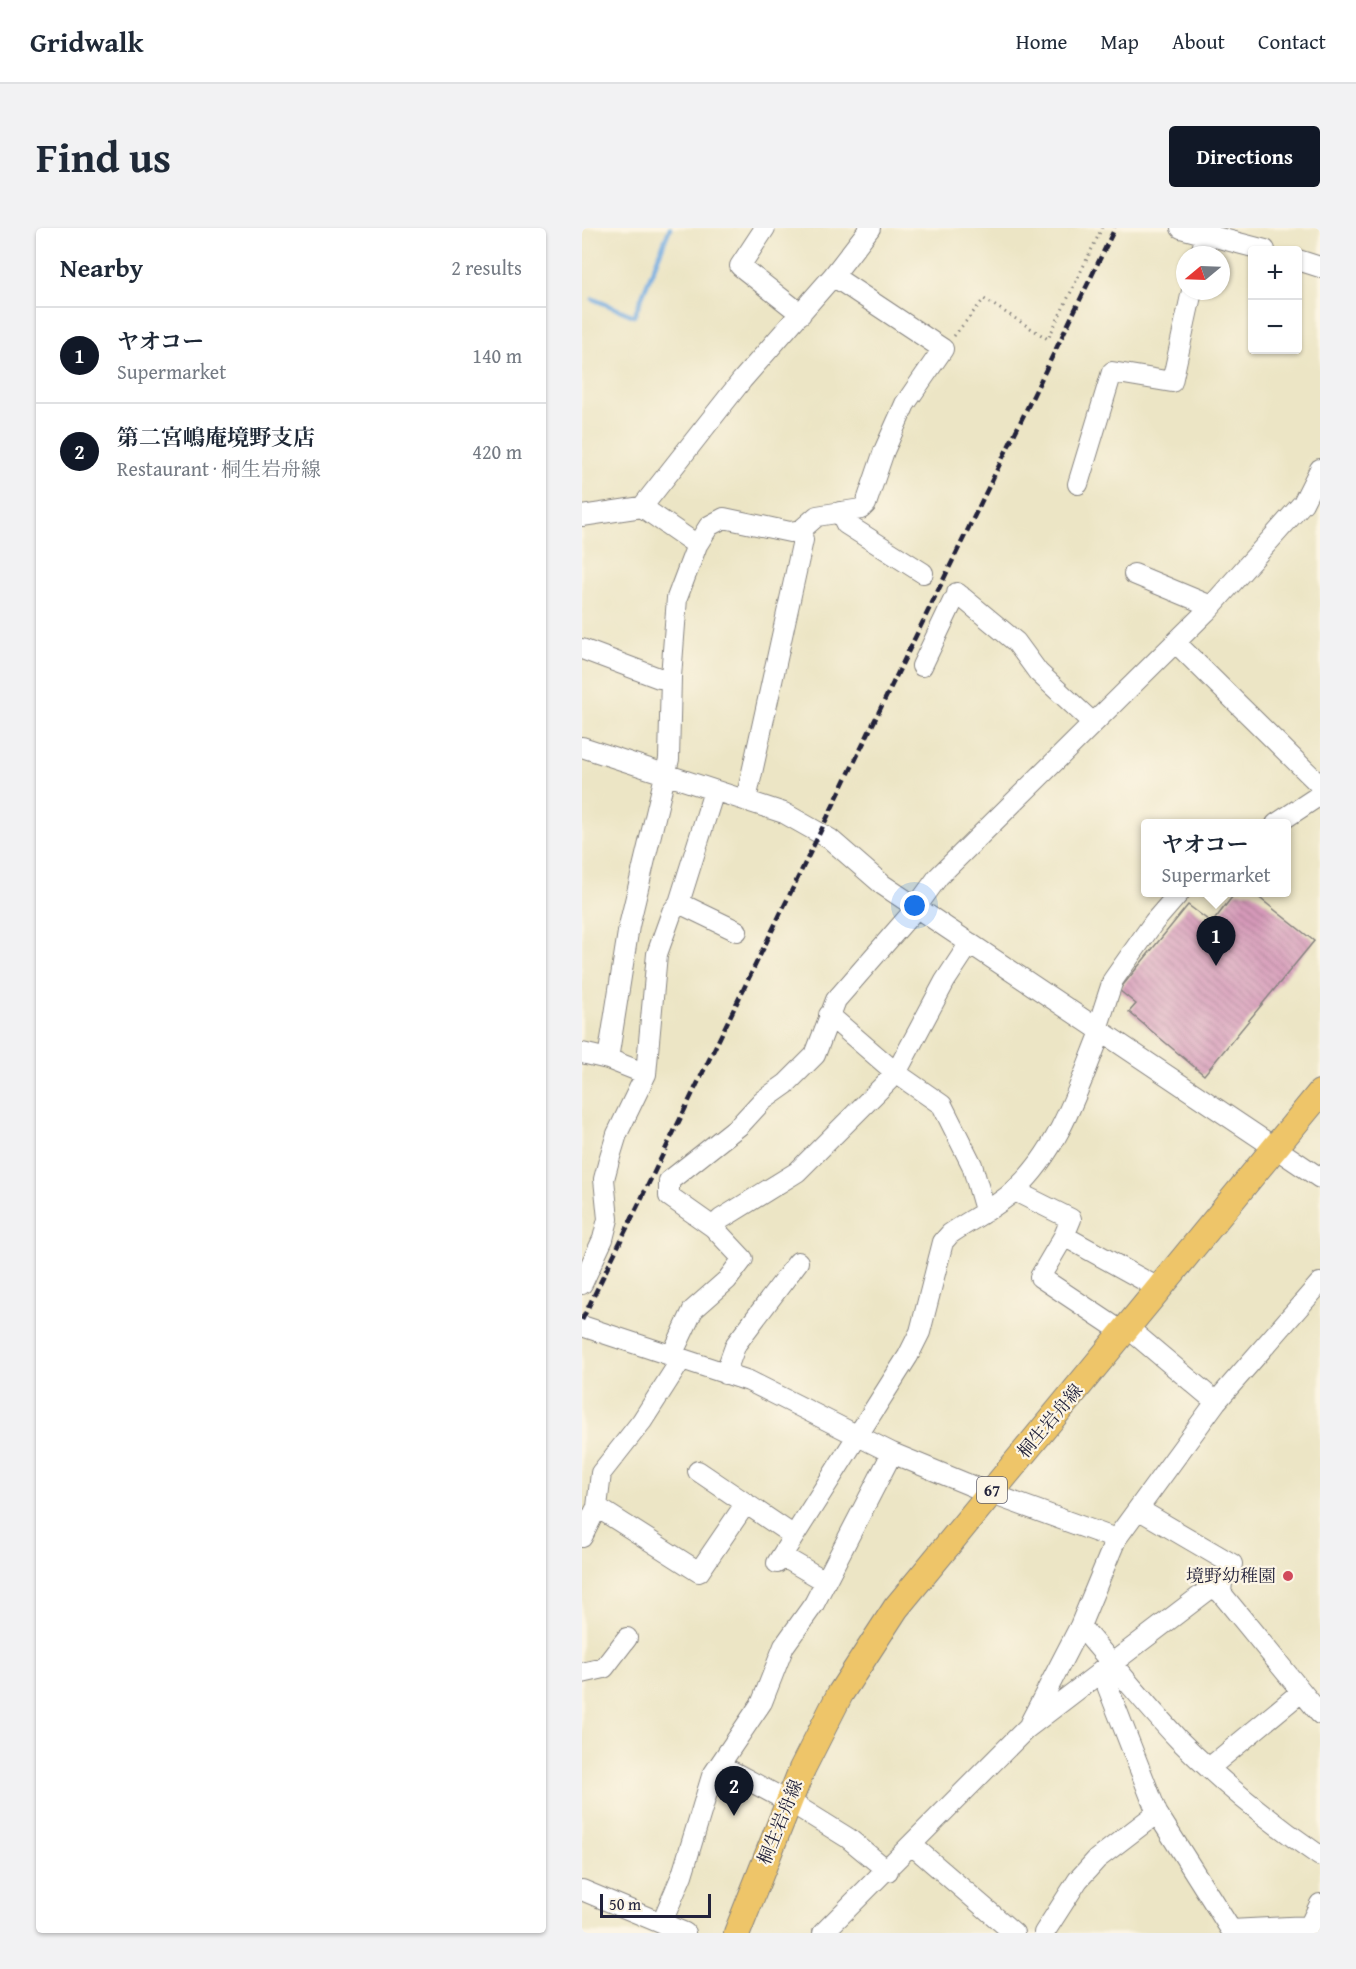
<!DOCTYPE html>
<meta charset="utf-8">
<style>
:root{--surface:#fff;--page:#f2f2f3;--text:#1f2937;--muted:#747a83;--line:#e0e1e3;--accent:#111827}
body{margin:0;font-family:"Gentium Book Plus","Noto Serif JP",serif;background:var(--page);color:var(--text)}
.controls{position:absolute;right:18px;top:18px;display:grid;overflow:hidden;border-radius:6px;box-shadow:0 2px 4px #0004}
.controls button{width:54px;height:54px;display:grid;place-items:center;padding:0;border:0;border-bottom:2px solid var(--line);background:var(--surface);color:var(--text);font:30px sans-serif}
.compass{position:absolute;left:594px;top:18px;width:54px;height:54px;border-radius:50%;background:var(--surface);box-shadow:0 2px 4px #0004;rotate:251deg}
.scale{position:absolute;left:18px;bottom:15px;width:111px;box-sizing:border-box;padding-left:6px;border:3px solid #22223b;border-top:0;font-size:16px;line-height:21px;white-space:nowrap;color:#22223b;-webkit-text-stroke:4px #fcf5e5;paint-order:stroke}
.you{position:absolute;left:333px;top:678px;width:21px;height:21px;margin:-15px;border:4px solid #fff;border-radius:50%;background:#1a73e8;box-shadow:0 0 0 9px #1a73e833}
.badge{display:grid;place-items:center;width:39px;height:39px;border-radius:50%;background:var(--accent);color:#fff;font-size:20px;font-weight:700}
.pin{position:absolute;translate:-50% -50px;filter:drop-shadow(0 2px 3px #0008)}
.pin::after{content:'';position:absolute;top:32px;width:21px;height:18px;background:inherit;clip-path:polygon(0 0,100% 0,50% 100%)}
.popup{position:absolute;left:559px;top:591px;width:150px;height:78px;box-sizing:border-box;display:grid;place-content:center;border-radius:6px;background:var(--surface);filter:drop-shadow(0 2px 4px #0005);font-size:20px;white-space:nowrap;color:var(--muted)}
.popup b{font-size:22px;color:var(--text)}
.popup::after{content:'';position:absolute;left:50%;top:100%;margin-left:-12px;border:12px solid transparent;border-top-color:var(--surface)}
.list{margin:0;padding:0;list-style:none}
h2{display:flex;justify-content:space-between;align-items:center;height:78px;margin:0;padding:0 24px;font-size:26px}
h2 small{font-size:20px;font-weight:400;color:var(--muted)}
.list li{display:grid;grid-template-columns:39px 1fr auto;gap:18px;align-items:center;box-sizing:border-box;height:96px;padding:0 24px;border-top:2px solid var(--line)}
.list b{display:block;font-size:22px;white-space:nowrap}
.list p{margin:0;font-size:20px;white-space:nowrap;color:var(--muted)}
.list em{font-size:20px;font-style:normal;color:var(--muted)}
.map{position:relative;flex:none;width:738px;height:1705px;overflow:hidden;border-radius:6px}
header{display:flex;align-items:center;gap:36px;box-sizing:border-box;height:84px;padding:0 30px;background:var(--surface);border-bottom:2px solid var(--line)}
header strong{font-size:28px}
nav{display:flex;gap:33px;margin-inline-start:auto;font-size:21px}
.intro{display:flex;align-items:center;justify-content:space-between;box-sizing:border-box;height:144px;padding:0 36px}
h1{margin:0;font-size:42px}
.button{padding:15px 27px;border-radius:6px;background:var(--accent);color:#fff;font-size:21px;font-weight:700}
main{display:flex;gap:36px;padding:0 36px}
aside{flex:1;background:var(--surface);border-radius:6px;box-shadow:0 2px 4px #0004}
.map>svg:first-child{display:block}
</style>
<header>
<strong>Gridwalk</strong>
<nav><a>Home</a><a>Map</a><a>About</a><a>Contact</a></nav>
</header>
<div class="intro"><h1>Find us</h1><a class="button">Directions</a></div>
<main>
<aside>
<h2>Nearby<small>2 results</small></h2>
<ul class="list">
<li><span class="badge">1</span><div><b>ヤオコー</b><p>Supermarket</p></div><em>140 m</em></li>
<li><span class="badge">2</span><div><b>第二宮嶋庵境野支店</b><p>Restaurant · 桐生岩舟線</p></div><em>420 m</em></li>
</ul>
</aside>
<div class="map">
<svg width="738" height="1705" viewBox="0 0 738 1705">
<defs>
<pattern id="building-back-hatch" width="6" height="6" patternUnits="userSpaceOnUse" patternTransform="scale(1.5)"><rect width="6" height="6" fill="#d69ab9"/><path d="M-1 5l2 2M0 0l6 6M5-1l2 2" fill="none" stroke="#ad7d98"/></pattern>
</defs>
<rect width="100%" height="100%" fill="#fcf5e5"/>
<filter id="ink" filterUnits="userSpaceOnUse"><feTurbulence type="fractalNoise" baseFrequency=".0167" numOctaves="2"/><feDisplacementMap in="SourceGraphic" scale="12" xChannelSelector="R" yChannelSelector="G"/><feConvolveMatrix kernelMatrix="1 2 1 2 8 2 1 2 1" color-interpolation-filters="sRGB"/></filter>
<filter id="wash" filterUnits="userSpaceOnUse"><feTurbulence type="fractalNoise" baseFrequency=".008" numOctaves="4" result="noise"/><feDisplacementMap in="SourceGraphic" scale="24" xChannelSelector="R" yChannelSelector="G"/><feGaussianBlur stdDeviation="1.35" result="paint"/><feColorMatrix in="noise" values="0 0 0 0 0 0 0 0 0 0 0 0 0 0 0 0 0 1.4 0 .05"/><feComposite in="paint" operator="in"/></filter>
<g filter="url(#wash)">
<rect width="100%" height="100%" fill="#ece5c5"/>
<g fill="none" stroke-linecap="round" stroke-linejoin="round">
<path stroke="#71abe1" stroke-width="4.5" d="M 11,71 L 52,88 L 88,0"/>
</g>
<g id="blocks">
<path fill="url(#building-back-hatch)" d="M 654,664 L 670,664 L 732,713 L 622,847 L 547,784 L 554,776 L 537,762 L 606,677 L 630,695 Z"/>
</g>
</g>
<g filter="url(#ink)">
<use href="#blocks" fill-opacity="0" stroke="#878480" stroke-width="1.5"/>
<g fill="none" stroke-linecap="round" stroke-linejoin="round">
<defs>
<path id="minor" d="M 183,0 L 158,38 L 219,86
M 599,0 L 683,22
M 618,27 L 627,0
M 716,32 L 738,39
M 496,256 L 530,144 L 590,154 L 610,63
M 60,279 L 115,317
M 258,284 L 264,296 L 341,345
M 0,288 L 60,279 L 160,152 L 251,48 L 288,0
M 552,346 L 629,378
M 375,365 L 434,414 L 456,444 L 511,495
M 594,415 L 738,557
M 0,421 L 77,450 L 89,449
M 340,438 L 371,373 L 379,368
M 0,519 L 202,585 L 248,611 L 301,657 L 738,950
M 164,572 L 221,312 L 219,302
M 694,596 L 738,567
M 97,675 L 155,703
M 247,787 L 314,845 L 360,877 L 390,937 L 403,982
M 515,801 L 531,752 L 572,694 L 598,664
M 0,825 L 26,831 L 64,846
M 26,831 L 47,698 L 87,531 L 89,449 L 95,370 L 115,317 L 127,298 L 142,290 L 208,304 L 219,302 L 235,288 L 279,281 L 284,276 L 302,223 L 323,176 L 361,121 L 251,48
M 433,963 L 489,991 L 482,1008
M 131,999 L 139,991 L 215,944 L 314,845 L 363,753 L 388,715
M 0,1056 L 21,1011 L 26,991 L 22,951 L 27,932 L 35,906 L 64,846 L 75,726 L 90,684 L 97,675 L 132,563
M 0,1098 L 167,1153 L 310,1225 L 407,1265 L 534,1311
M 546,1100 L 634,1174
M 542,1105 L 458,1049 L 482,1008 L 578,1061
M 89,1129 L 111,1082 L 145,1052 L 161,1031 L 131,999 L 87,968 L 87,953 L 158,897 L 180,873 L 204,856 L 233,827 L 254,772 L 329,686 L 356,649 L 626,382 L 721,275 L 738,241
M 143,1146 L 154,1116 L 216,1034
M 116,1243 L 212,1308
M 15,1279 L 117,1344 L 164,1275
M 556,1281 L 650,1336 L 640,1353 L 639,1365
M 0,1309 L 15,1279 L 19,1245 L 60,1193 L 99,1132
M 200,1328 L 243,1353
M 195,1335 L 326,1128 L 338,1104 L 361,1014 L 368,1006 C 388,992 415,979 433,962 C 478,921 497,858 519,804
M 498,1398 C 531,1436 563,1476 597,1512 C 640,1555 688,1594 738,1628
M 519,1442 L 575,1585 L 649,1702 L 727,1698
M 0,1445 L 22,1440 L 45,1410
M 448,1495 L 498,1398 L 534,1311 L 634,1174 L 738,1055
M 138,1537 L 213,1577 L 266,1610 L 306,1643
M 627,1540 L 719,1464
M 331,1618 L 432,1705
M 0,1662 L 103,1705
M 80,1694 L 100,1647 L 130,1548 L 180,1474 L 202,1418 L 232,1376 L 310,1225
M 241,1705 L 444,1501 L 630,1359 L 639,1365 L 738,1486
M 462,1705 L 496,1652 L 515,1631 L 575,1585
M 724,1705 L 738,1676"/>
<path id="major" d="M 155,1705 L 220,1541 L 258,1466 L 314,1380 L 738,865"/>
</defs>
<use href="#minor" stroke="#878480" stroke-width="22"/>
<use href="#major" stroke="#878480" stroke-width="28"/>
<path stroke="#878480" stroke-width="3" stroke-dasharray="1.5 4.5" stroke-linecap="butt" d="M 372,108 L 402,71 L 466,111 L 520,0"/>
<use href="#minor" stroke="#fff" stroke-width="20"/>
<use href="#major" stroke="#eec569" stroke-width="26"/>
<path stroke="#22223b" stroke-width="4.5" stroke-dasharray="9 4.5" stroke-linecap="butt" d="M 0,1092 L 533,0"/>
</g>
</g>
<circle fill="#d1495b" stroke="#fcf5e5" stroke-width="2" cx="706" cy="1348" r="6"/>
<g text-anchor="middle" stroke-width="4.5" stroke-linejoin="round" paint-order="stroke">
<rect fill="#fcf5e5" stroke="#63616e" stroke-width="1.5" x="395" y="1249" width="30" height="26" rx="4.5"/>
<g font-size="16" font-weight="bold" fill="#22223b">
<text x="410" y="1268">67</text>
</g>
<g font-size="18" fill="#22223b" stroke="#fcf5e5">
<text transform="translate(468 1193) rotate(-50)" y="6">桐生岩舟線</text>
<text transform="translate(198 1594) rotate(-68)" y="6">桐生岩舟線</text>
</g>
<g font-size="18" fill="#22223b" stroke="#fcf5e5" text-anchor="end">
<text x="694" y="1354">境野幼稚園</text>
</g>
</g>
</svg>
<div class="controls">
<button>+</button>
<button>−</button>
</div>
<svg class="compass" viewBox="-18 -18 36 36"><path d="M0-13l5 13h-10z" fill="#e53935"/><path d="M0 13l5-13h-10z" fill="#747a83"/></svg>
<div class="scale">50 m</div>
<div class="you"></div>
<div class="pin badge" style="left:634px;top:738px">1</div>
<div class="popup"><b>ヤオコー</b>Supermarket</div>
<div class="pin badge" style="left:152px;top:1588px">2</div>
</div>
</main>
